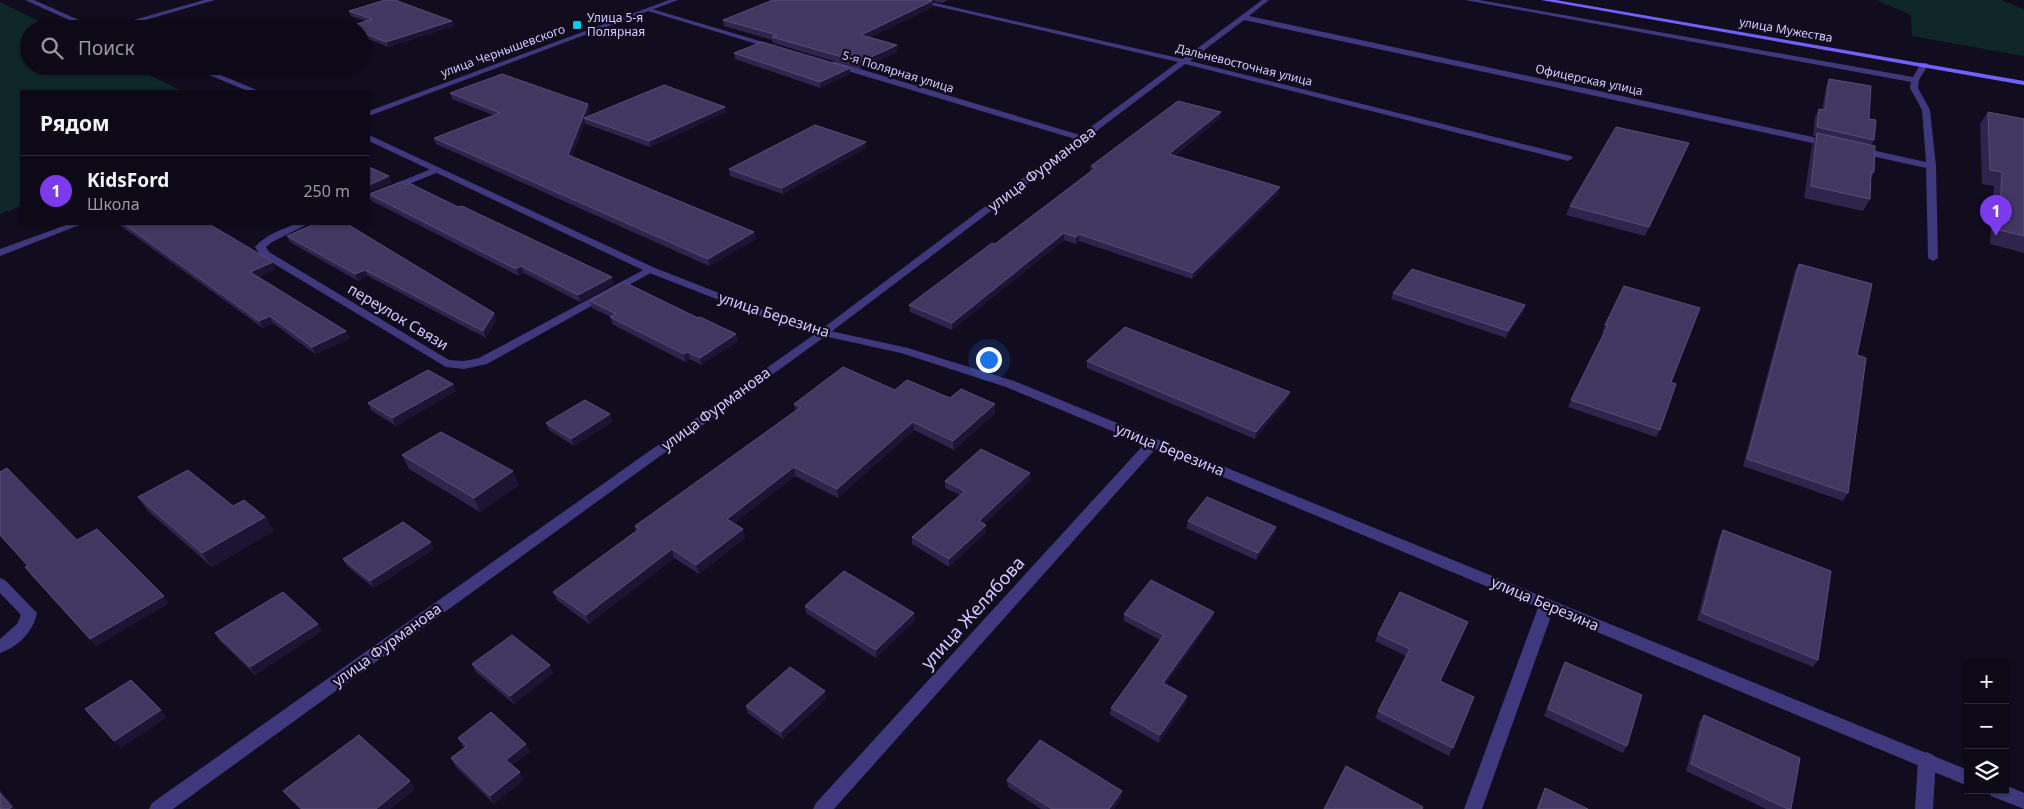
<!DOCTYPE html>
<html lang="ru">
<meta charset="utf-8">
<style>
:root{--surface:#0d0916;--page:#16121f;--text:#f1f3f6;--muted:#9a9aa1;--line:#2d2a35;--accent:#7c3aed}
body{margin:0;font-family:"Noto Sans",sans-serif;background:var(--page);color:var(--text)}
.controls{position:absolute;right:15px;bottom:15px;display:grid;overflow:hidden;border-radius:0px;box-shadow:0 1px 4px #0004}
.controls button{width:45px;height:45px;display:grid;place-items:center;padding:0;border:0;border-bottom:1px solid var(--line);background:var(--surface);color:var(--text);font:25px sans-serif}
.you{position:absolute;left:988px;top:359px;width:18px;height:18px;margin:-12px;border:4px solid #fff;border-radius:50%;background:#1a73e8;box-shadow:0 0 0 8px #1a73e833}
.badge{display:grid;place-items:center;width:32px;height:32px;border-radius:50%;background:var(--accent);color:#fff;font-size:16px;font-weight:700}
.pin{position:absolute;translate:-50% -41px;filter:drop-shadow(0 1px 2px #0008)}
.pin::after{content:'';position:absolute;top:26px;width:18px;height:15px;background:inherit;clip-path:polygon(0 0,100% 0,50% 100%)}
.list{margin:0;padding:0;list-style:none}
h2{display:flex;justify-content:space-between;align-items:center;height:65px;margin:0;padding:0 20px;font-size:21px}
h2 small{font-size:16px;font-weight:400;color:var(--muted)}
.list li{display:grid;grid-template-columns:32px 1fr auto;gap:15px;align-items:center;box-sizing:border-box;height:70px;padding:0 20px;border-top:1px solid var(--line)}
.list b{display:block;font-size:19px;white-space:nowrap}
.list p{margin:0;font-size:16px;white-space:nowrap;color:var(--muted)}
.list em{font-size:16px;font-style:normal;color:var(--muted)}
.icon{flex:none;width:28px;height:28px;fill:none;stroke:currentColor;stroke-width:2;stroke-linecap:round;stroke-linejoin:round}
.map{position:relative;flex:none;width:2024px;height:809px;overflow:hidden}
.search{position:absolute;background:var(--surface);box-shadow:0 1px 4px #0004;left:20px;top:20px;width:350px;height:55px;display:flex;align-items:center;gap:12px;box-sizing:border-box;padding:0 18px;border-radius:28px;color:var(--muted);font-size:19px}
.panel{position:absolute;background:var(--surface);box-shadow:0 1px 4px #0004;left:20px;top:90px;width:350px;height:135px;border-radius:0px}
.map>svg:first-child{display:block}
</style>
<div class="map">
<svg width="2024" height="809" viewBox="0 0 2024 809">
<rect width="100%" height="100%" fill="#110c1e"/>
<path fill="#0f2728" d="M 1876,0 L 2001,0 L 2024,9 L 2024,56 L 1912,36 L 1911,15 Z
M 0,2 L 55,29 L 29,29 L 29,66 L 131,66 L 182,91 L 21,91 L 21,206 L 0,214 Z"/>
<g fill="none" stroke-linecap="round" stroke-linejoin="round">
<path fill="#3f387d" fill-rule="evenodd" d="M 25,0 L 34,0 L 99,29 L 89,29 Z
M 204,0 L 215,0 L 114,29 L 102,29 Z
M 910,0 L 922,0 L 1183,59 L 1262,0 L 1269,0 L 1249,16 L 1831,141 L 1835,144 L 1831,147 L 1244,20 L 1190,61 L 1571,156 L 1573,158 L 1568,161 L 1185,64 L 827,335 L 173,809 L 149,809 L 152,803 L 819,331 L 1075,139 L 831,66 L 831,62 L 837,62 L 1080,135 L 1178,62 Z
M 1465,0 L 1479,0 L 1913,77 L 1921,63 L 1927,63 L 1928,65 L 1919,80 L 1918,88 L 1930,110 L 1936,166 L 1938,258 L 1933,261 L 1928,258 L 1926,168 L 1858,153 L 1854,150 L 1858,147 L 1926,162 L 1922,110 L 1910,88 L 1911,82 Z
M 648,9 L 652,9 L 780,47 L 773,49 L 648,11 Z
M 187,66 L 199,66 L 259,91 L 248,91 Z
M 436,167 L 441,170 L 439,172 L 369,200 L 369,194 Z
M 69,224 L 82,224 L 0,256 L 0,249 Z
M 295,224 L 308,224 L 272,242 L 266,247 L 269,252 L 449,360 L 464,361 L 479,358 L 647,268 L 655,268 L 656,270 L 487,364 L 464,369 L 446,367 L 261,256 L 255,247 C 265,235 281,230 295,224 Z
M 1153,439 L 1160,443 L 1158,446 L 834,809 L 813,809 L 816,803 L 1148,440 Z
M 0,578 L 5,580 L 37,613 C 33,632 18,647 0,653 L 0,639 L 17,624 L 21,615 L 0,593 Z
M 1547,599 L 1552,601 L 1555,605 L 1482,809 L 1464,809 L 1539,605 L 1542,601 Z
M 1927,752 L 1933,755 L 1936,760 L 1933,809 L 1915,809 L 1918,760 L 1921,755 Z"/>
<path fill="#3f387d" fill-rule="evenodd" d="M 669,0 L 678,0 L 369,116 L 369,111 Z
M 369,135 L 655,268 L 773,314 L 826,330 L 908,348 L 1014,381 L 1968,770 L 1968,786 L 1006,387 L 901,353 L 819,335 L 765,318 L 647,272 L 369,141 Z
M 2005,785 L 2024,793 L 2024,809 L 1991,796 L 1988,790 L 2005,790 Z"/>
<path fill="#7162fe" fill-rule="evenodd" d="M 1541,0 L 1556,0 L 2024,81 L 2024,85 Z"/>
</g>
<path fill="#2f254c" d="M 930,0 L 948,0 L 942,3 Z
M 932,1 L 933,7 L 870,37 L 897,45 L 897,52 L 860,69 L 773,43 L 772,40 L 724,26 L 723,20 Z
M 349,11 L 454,26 L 388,47 L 361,36 L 361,29 L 349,29 L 348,27 L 366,21 L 351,16 Z
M 734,53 L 850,68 L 850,74 L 820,88 L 735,59 Z
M 1829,79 L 1869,119 L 1874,140 L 1871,145 L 1874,172 L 1871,179 L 1870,199 L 1863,211 L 1804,198 L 1812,145 L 1816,136 L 1813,136 L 1815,117 L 1819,109 L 1822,110 L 1826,87 Z
M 450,93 L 590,110 L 587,117 L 725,107 L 726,112 L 650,147 L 586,124 L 585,122 L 572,156 L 754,232 L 756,239 L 709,266 L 436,144 L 434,138 L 493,115 L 452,99 Z
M 1221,112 L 1220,118 L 1174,156 L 1279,193 L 1192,279 L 1079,241 L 1076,244 L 1064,240 L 952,330 L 910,312 L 909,305 L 995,244 L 1090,171 L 1091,166 Z
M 1988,112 L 2024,119 L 2024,253 L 1990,244 L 1994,186 L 1982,184 L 1980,124 Z
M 866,142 L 866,148 L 783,194 L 730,176 L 729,169 Z
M 1689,143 L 1645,236 L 1566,215 L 1570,206 Z
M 369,194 L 458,207 L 614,284 L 580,302 L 524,273 L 519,276 L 372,201 Z
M 120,224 L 209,224 L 276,269 L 258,277 L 346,331 L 350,338 L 315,354 L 273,323 L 263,328 L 121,226 Z
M 287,236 L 494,313 L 496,320 L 486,338 L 368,276 L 358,281 L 290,242 Z
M 1799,264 L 1848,493 L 1843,501 L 1743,466 L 1795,271 Z
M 1624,286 L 1671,382 L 1660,430 L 1656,437 L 1568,407 L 1604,332 L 1602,332 L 1605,325 Z
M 1393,293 L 1525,305 L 1523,312 L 1506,338 L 1391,299 Z
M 590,301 L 698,318 L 736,334 L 738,341 L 701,365 L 690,359 L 685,362 L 612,324 L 611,317 L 592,308 Z
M 1087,361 L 1288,399 L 1255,439 L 1087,368 Z
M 453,384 L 456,391 L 396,426 L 371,410 L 368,403 Z
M 895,390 L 950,398 L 995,413 L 954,450 L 914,430 L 838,498 L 795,476 L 734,523 L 743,529 L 745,538 L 699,574 L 674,558 L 589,624 L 557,600 L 553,592 L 636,531 L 635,526 L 796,411 L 794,404 Z
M 610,414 L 612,422 L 574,446 L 549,430 L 546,423 Z
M 402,455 L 519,485 L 480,512 L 409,469 Z
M 0,472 L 77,540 L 169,603 L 96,646 L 31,575 L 25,567 L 28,566 L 0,536 Z
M 945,481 L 1030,481 L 984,524 L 986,525 L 986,532 L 949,567 L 912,544 L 912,537 L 960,495 L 945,488 Z
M 138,497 L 233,506 L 265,517 L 274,531 L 212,567 L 148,511 Z
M 1188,521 L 1275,535 L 1256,560 L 1186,528 Z
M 1723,530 L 1818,660 L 1813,667 L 1697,620 L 1719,538 Z
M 434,549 L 374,588 L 347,566 L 343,559 Z
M 805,606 L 915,620 L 876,658 L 806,613 Z
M 1124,614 L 1212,619 L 1166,684 L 1186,703 L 1159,743 L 1110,715 L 1111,708 L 1160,640 L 1124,621 Z
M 1468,622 L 1440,681 L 1474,697 L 1449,756 L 1375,718 L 1378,711 L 1406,656 L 1375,641 L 1378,634 Z
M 322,631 L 255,675 L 220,641 L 215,633 Z
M 1565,662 L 1627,746 L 1623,753 L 1544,716 L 1561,669 Z
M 472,664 L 550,665 L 553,673 L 514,704 L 476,672 Z
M 826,699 L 783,739 L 748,713 L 746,706 Z
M 1704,715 L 1791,809 L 1766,809 L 1686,771 L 1699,722 Z
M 458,738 L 526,744 L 530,752 L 512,765 L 520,772 L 523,780 L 494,804 L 455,766 L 451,758 L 464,748 L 462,745 Z
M 1007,780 L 1121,798 L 1114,809 L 1041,809 L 1008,787 Z
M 410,781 L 415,789 L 390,809 L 300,809 L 289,798 L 283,791 Z
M 1545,788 L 1588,809 L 1536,809 L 1540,799 Z"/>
<path fill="#1c1432" d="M 932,1 L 933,7 L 861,41 L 861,35 Z
M 452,21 L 454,26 L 388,47 L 386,42 Z
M 897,45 L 897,52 L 860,69 L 860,62 Z
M 850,68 L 850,74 L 820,88 L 820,82 Z
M 588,104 L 590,110 L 586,119 L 584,118 L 585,122 L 570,161 L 568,155 Z
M 725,107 L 726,112 L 650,147 L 649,141 Z
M 1221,112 L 1220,118 L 1168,160 L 1169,154 Z
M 866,142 L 866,148 L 783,194 L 782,188 Z
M 389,176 L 392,183 L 369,192 L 369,185 Z
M 1280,187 L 1279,193 L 1192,279 L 1193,273 Z
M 754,232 L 756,239 L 709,266 L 708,259 Z
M 1064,233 L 1064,240 L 952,330 L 952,323 Z
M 1079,234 L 1079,241 L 1076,244 L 1076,237 Z
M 273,262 L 276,269 L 253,279 L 250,272 Z
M 521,266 L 524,273 L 519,276 L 516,269 Z
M 365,270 L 368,276 L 358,281 L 355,274 Z
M 612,277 L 614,284 L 580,302 L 578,295 Z
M 1525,305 L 1523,312 L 1506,338 L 1508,331 Z
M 494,313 L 496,320 L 486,338 L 483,331 Z
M 270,316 L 273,323 L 263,328 L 259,321 Z
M 346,331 L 350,338 L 315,354 L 312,347 Z
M 736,334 L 738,341 L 701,365 L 700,358 Z
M 688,352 L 690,359 L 685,362 L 684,354 Z
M 453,384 L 456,391 L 396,426 L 392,418 Z
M 1290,392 L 1288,399 L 1255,439 L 1256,432 Z
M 995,404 L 995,413 L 954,450 L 953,441 Z
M 610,414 L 612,422 L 574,446 L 571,439 Z
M 913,422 L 914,430 L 838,498 L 837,489 Z
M 794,467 L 795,476 L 729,528 L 727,519 Z
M 513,471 L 519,485 L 480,512 L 474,498 Z
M 1030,473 L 1030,481 L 979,529 L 979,521 Z
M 265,517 L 274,531 L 212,567 L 202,553 Z
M 986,525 L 986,532 L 949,567 L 949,559 Z
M 1276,527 L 1275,535 L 1256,560 L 1258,553 Z
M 743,529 L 745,538 L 699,574 L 696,565 Z
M 431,542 L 434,549 L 374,588 L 370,581 Z
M 672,549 L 674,558 L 589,624 L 586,615 Z
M 164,596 L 169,603 L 96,646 L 90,639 Z
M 1214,612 L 1212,619 L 1162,690 L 1163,683 Z
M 914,613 L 915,620 L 876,658 L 876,650 Z
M 318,624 L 322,631 L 255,675 L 250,667 Z
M 550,665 L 553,673 L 514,704 L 510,696 Z
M 825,691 L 826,699 L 783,739 L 781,732 Z
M 1187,696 L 1186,703 L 1159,743 L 1160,735 Z
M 161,710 L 167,718 L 121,748 L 114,741 Z
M 526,744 L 530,752 L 510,767 L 506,760 Z
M 520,772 L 523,780 L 494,804 L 490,796 Z
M 410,781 L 415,789 L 390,809 L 376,809 Z
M 0,789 L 16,809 L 9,809 L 0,793 Z
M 1122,791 L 1121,798 L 1114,809 L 1109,809 Z"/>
<path fill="#413760" stroke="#584e79" d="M 385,0 L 395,0 L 452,21 L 386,42 L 361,32 L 361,29 L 354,29 L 348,27 L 372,19 L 349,11 Z
M 773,0 L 928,0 L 932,1 L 861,35 L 897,45 L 860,62 L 772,37 L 777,35 L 723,20 Z
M 762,42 L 850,68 L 820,82 L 734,53 Z
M 502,74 L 588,104 L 568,155 L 754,232 L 708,259 L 434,138 L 500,113 L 450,93 Z
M 1829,79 L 1871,86 L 1869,119 L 1876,120 L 1874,140 L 1817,127 L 1819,109 L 1825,110 Z
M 664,85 L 725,107 L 649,141 L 584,118 Z
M 1178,101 L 1221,112 L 1169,154 L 1280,187 L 1193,273 L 1079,234 L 1076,237 L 1064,233 L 952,323 L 909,305 L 992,243 L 995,244 L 1096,168 L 1091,166 Z
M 1988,112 L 2024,119 L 2024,236 L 1999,230 L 2002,172 L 1990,170 Z
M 815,125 L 866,142 L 782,188 L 729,169 Z
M 1616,127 L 1689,143 L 1649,227 L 1570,206 Z
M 1817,133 L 1875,146 L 1874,172 L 1871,172 L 1870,199 L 1811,186 Z
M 369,167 L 389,176 L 369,185 Z
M 401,182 L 406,185 L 409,183 L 458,207 L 462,206 L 612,277 L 578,295 L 521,266 L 516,269 L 369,194 Z
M 124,224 L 209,224 L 273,262 L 250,272 L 346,331 L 312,347 L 270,316 L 259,321 Z
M 315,224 L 347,224 L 494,313 L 483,331 L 365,270 L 355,274 L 287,236 Z
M 1799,264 L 1872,284 L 1857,355 L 1866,358 L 1848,493 L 1747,459 Z
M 1412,269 L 1525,305 L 1508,331 L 1393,293 Z
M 624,282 L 698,318 L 700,317 L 736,334 L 700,358 L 688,352 L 684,354 L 610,317 L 616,314 L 590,301 Z
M 1624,286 L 1700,308 L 1671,382 L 1676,384 L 1660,430 L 1571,400 L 1608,325 L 1605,325 Z
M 1125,327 L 1290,392 L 1256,432 L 1087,361 Z
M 843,367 L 895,390 L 907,380 L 950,398 L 961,389 L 995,404 L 953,441 L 913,422 L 837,489 L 794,467 L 727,519 L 743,529 L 696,565 L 672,549 L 586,615 L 553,592 L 639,529 L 635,526 L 801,407 L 794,404 Z
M 428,370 L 453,384 L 392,418 L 368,403 Z
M 585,400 L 610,414 L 571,439 L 546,423 Z
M 441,432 L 513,471 L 474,498 L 402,455 Z
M 981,449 L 1030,473 L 979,521 L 986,525 L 949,559 L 912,537 L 965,491 L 945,481 Z
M 7,468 L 77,540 L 97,529 L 164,596 L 90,639 L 25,567 L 28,566 L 0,535 L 0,472 Z
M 188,470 L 233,506 L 244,500 L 265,517 L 202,553 L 138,497 Z
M 1207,497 L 1276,527 L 1258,553 L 1188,521 Z
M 403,522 L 431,542 L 370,581 L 343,559 Z
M 1723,530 L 1831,571 L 1818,660 L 1702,613 Z
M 844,571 L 914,613 L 876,650 L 805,606 Z
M 1151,580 L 1214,612 L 1163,683 L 1187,696 L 1160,735 L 1111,708 L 1164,635 L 1124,614 Z
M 283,592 L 318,624 L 250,667 L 215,633 Z
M 1400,592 L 1468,622 L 1440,681 L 1474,697 L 1453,748 L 1378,711 L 1410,649 L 1378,634 Z
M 512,635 L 550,665 L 510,696 L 472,664 Z
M 1565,662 L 1642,695 L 1627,746 L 1548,709 Z
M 790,667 L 825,691 L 781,732 L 746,706 Z
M 131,680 L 161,710 L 114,741 L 85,709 Z
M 491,712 L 526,744 L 506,760 L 520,772 L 490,796 L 451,758 L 467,746 L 458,738 Z
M 1704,715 L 1800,758 L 1791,809 L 1788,809 L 1691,764 Z
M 359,735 L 410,781 L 376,809 L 302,809 L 283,791 Z
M 1040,740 L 1122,791 L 1109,809 L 1052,809 L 1007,780 Z
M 1346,766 L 1423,807 L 1422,809 L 1324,809 Z
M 1545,788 L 1588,809 L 1538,809 Z
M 0,793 L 12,807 L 9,809 L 0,809 Z"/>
<rect fill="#02c9f3" stroke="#110c1e" stroke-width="2" x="572" y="20" width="10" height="10" rx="2.5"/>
<g text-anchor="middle" stroke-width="4.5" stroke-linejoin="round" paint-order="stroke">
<g font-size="12" fill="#d4caff" stroke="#110c1e" text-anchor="start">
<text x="587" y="22">Улица 5-я<tspan x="587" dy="14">Полярная</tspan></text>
</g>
<g font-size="12" fill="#d4caff" stroke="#110c1e">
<text transform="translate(1786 30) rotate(10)" y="4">улица Мужества</text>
<text transform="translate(503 51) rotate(-20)" y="4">улица Чернышевского</text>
<text transform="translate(1244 65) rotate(14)" y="4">Дальневосточная улица</text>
<text transform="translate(898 72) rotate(17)" y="4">5-я Полярная улица</text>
<text transform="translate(1589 80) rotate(12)" y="4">Офицерская улица</text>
</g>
<g font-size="15" fill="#d4caff" stroke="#110c1e">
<text transform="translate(1042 169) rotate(-37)" y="5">улица Фурманова</text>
<text transform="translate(774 315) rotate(18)" y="5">улица Березина</text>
<text transform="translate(398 317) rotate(31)" y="5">переулок Связи</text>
<text transform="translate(716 409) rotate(-36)" y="5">улица Фурманова</text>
<text transform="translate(1170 450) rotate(22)" y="5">улица Березина</text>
<text transform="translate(1545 604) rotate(23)" y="5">улица Березина</text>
<text transform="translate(387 645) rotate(-36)" y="5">улица Фурманова</text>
</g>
<g font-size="18" fill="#d4caff" stroke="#110c1e">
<text transform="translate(973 613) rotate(-48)" y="6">улица Желябова</text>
</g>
</g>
</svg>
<div class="controls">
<button>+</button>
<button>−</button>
<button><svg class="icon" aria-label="layers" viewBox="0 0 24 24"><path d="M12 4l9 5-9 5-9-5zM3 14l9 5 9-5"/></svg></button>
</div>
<div class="you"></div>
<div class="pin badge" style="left:1996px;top:236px">1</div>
<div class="search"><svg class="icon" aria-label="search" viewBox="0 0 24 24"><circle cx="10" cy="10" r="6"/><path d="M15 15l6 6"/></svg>Поиск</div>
<section class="panel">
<h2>Рядом<small></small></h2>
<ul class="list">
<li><span class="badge">1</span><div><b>KidsFord</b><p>Школа</p></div><em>250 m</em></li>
</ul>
</section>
</div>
